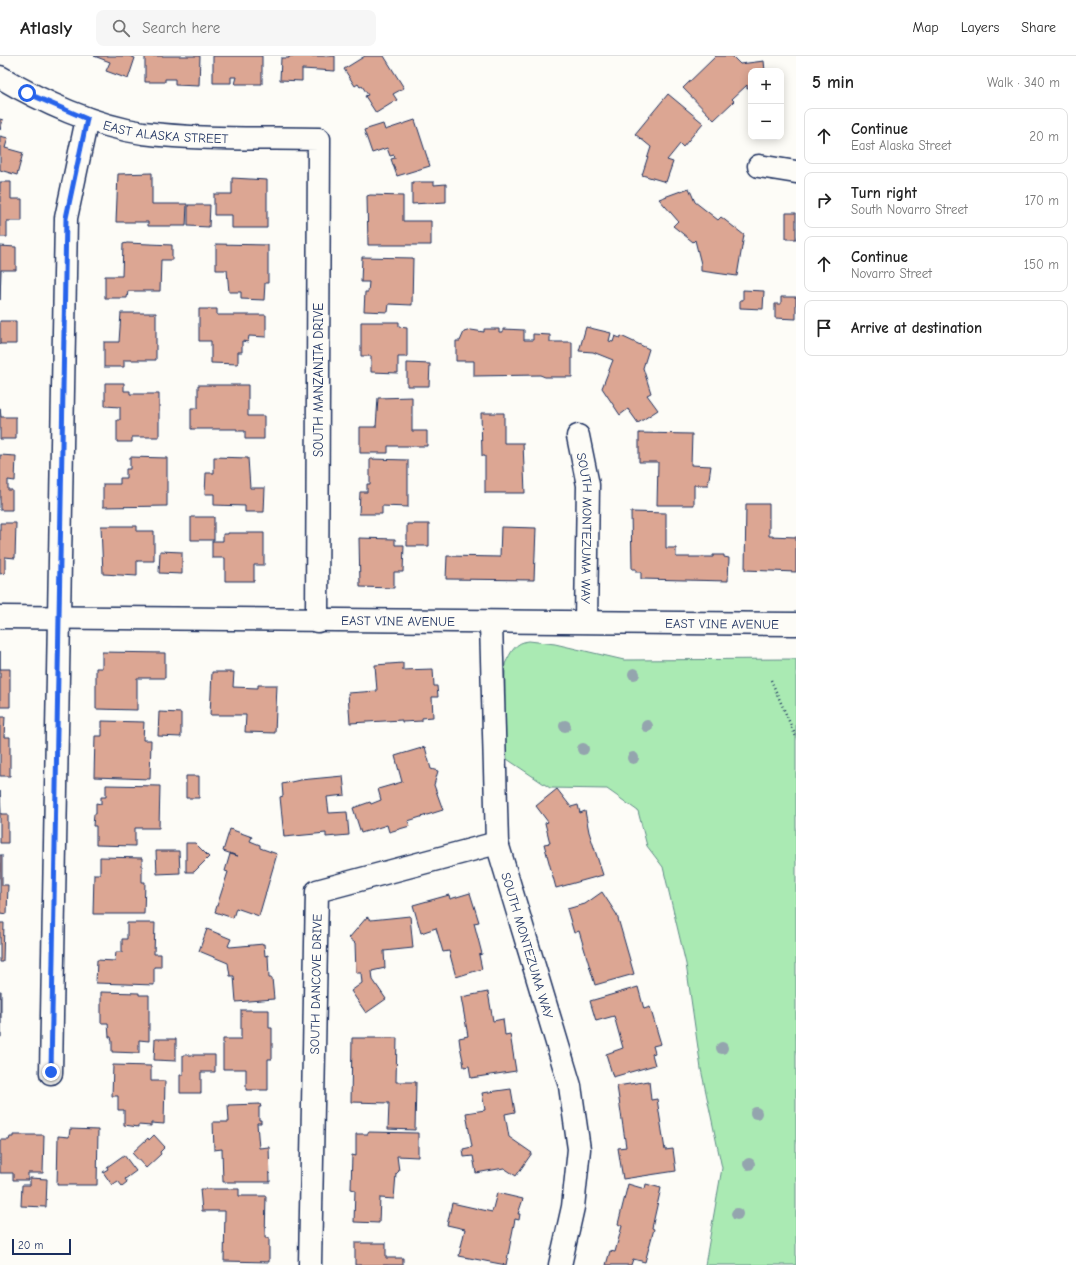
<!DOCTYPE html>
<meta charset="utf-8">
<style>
:root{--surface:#fff;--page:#f6f6f6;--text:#222;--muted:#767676;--line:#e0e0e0}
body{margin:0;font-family:"Comic Neue",sans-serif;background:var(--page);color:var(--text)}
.controls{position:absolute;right:12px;top:12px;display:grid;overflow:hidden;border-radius:8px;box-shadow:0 2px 10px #0003}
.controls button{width:36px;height:36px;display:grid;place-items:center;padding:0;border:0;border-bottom:1px solid var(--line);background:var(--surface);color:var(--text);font:20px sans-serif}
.scale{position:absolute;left:12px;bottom:10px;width:59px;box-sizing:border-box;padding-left:4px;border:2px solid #1b2f5e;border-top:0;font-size:11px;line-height:14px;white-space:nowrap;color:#1b2f5e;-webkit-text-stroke:3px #fdfcf7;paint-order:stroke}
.stop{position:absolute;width:12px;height:12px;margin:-9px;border:3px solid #2563eb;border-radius:50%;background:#fff}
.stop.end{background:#2563eb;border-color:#fff;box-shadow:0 1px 4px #0008}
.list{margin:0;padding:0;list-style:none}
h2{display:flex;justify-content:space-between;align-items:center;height:52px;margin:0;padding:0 16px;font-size:17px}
h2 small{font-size:13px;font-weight:400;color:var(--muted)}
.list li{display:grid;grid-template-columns:26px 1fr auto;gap:12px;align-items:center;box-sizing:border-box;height:56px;margin:0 8px 8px;padding:0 8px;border:1px solid var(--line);border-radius:8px}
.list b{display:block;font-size:15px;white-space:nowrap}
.list p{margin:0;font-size:13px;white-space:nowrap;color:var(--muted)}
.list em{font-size:13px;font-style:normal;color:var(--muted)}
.icon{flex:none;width:22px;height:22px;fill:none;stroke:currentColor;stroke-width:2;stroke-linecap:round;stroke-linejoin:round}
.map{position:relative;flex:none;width:796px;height:1209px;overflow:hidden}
header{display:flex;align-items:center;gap:24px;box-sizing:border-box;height:56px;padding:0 20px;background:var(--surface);border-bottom:1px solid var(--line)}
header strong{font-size:19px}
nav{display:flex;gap:22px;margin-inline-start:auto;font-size:14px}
.search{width:280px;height:36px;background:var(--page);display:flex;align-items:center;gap:10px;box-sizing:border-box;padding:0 14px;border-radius:8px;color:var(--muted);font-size:15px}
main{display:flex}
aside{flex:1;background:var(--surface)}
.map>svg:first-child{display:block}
</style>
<header>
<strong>Atlasly</strong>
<div class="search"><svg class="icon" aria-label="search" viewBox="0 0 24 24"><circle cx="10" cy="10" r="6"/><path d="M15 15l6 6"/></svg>Search here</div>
<nav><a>Map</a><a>Layers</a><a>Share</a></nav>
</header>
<main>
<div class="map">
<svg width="796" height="1209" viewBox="0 0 796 1209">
<rect width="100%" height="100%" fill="#fdfcf7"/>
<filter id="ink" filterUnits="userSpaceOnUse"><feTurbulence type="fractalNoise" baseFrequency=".025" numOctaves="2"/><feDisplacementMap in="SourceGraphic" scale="8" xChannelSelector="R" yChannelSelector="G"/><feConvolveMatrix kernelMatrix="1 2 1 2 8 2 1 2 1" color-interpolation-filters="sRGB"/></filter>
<g filter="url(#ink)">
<path fill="#aaeab3" stroke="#628c88" d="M 529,585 L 555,588 L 624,604 L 796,603 L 796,1209 L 705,1209 L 722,1112 L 701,1013 L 686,908 L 663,811 L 647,790 L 638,755 L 607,733 L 550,732 L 504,701 L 505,608 C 511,596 515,586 529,585 Z"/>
<path fill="#dca693" stroke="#1b2f5e" d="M 94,0 L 129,0 L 135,2 L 128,23 L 106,15 L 110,6 Z
M 145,0 L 200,0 L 199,30 L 175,29 L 175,23 L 165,23 L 165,26 L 145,26 Z
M 213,0 L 262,0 L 262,28 L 235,28 L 237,21 L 231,21 L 231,27 L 213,27 Z
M 289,0 L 335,0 L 335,15 L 302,13 L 302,25 L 280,24 L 281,2 L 289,2 Z
M 365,0 L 384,0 L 404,32 L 393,38 L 397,44 L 376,57 L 365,40 L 368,39 L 362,30 L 360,31 L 358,28 L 355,30 L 344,13 Z
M 716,0 L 732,0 L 740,8 L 764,5 L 765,15 L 751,15 L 751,32 L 747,33 L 747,29 L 732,43 L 734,45 L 714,64 L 683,32 Z
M 668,38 L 703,67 L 683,91 L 680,88 L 667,104 L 673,106 L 666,126 L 642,119 L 651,91 L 635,78 Z
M 0,63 L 3,64 L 0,74 Z
M 415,64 L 430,110 L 397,120 L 391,103 L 395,102 L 394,99 L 390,100 L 387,92 L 372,97 L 364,74 L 383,68 L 385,74 Z
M 0,80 L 8,82 L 5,92 L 23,97 L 17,119 L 0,114 Z
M 152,117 L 152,148 L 187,148 L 186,170 L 148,170 L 148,166 L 116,166 L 118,118 Z
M 232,122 L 267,124 L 267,172 L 232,172 L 232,159 L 214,159 L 214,138 L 232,138 Z
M 0,126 L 11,126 L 11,143 L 22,143 L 22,165 L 7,165 L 7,181 L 0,181 Z
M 412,126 L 434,126 L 434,129 L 446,128 L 446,146 L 412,148 Z
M 689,132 L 695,146 L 718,164 L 721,161 L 744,179 L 737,220 L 701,215 L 701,208 L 695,184 L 693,186 L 673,170 L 678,165 L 659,143 Z
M 370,139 L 403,140 L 403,165 L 431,165 L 431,189 L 368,189 L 367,140 Z
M 188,149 L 210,149 L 209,171 L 188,170 Z
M 786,157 L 796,157 L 796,183 L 786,183 Z
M 127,187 L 172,189 L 172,204 L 161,204 L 160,235 L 128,235 L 127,242 L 105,242 L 105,220 L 122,220 L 123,188 Z
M 216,188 L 268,189 L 268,227 L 265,227 L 264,244 L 241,243 L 241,236 L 229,236 L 227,214 L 216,214 Z
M 0,190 L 16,191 L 16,214 L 1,214 L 0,244 Z
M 362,201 L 413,202 L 412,249 L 389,248 L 388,256 L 364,255 L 365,236 L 368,236 L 369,226 L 361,226 Z
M 743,234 L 764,235 L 763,253 L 740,252 L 740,244 L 743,244 Z
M 781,241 L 796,241 L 796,263 L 775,262 L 775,248 L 781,248 Z
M 199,253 L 217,253 L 217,259 L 266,259 L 266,281 L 249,280 L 248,286 L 242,285 L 242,296 L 238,296 L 238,308 L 211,307 L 211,285 L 199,285 Z
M 121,257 L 156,257 L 156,304 L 124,304 L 124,311 L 104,311 L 104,286 L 119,286 Z
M 0,265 L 16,265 L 16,288 L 0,288 Z
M 361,266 L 399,266 L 399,271 L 407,272 L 407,301 L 398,301 L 398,317 L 371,316 L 371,300 L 361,300 Z
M 586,271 L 611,277 L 609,285 L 613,286 L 615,280 L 620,282 L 621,280 L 649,293 L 643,312 L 651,337 L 647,339 L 658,354 L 638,367 L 628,353 L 620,359 L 602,332 L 613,304 L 593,296 L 579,295 Z
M 484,273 L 499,273 L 499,276 L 503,276 L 503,273 L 524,274 L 524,284 L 533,284 L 533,278 L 550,279 L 550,286 L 572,286 L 572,321 L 545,321 L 540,319 L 474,320 L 474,305 L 456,305 L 456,285 L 460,285 L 464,276 L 471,274 L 484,276 Z
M 407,307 L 430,308 L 429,330 L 407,330 Z
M 105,327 L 124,327 L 124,335 L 130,335 L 130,338 L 159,338 L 159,381 L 132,381 L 132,386 L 117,386 L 117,364 L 120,364 L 120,351 L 105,350 Z
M 198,329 L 248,329 L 248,360 L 264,360 L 264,383 L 245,383 L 245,375 L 237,375 L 237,373 L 191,373 L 191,352 L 198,352 Z
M 412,341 L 412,375 L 427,375 L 427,390 L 388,390 L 388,397 L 360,397 L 360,371 L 376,371 L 378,342 Z
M 0,352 L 1,361 L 16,361 L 16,383 L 0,383 Z
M 481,357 L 504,357 L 504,387 L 523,387 L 525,437 L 485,437 L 485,400 L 482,400 Z
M 639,377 L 692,378 L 691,409 L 711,410 L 708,429 L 694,429 L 694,449 L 657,449 L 658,406 L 639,406 Z
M 0,399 L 16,400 L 15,425 L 8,424 L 8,434 L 12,434 L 12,454 L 0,454 Z
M 130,401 L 167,402 L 167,450 L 103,451 L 103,428 L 120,428 L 120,422 L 126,422 L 126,413 L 130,413 Z
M 214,401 L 248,402 L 250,432 L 265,432 L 264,456 L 245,456 L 245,450 L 214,449 L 214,438 L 205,438 L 206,417 L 214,417 Z
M 370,403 L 408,404 L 408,451 L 382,450 L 382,458 L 359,458 L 360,436 L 367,436 L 367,428 L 370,428 Z
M 746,448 L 769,448 L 769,480 L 796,481 L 796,516 L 745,514 Z
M 631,456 L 666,457 L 666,492 L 676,492 L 676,501 L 713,501 L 713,499 L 724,499 L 724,501 L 729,502 L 728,525 L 641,523 L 641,516 L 636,516 L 636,513 L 632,513 Z
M 191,461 L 214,461 L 214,484 L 191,484 Z
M 0,467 L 16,467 L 15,502 L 5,501 L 5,517 L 0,518 Z
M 407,468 L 429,468 L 429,490 L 407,490 Z
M 101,470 L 137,470 L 137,475 L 154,475 L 154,505 L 137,505 L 137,520 L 103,518 Z
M 501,471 L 536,472 L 534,524 L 446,523 L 447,500 L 500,501 Z
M 228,477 L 264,477 L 264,509 L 254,509 L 254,525 L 225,525 L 225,502 L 212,502 L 212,485 L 223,485 L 223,478 L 228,478 Z
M 359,482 L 395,483 L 395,489 L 404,489 L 403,516 L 394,516 L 394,532 L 360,531 Z
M 160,495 L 182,496 L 182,518 L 159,517 Z
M 0,595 L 0,613 L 10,613 L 10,651 L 0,651 Z
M 102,596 L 165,597 L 165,622 L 137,622 L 137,654 L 96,653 L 96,612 L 102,612 Z
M 403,607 L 403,614 L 433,613 L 434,630 L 437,630 L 438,641 L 432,641 L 433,661 L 422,662 L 422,665 L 402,666 L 402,664 L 350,667 L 348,637 L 377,635 L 375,609 Z
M 212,616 L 234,616 L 233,631 L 258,632 L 258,629 L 277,629 L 275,677 L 245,676 L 246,659 L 210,659 Z
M 159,656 L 181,657 L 181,681 L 158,680 Z
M 0,661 L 5,661 L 4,681 L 10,681 L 10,720 L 0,720 Z
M 102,665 L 144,666 L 143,684 L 151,684 L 150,723 L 94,721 L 95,680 L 102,680 Z
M 425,691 L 431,713 L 438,715 L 434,729 L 443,754 L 408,765 L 410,770 L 389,776 L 387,769 L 361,777 L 353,752 L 370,746 L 371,748 L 381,744 L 378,733 L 402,726 L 395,700 Z
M 186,720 L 199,720 L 199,742 L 186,742 Z
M 343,720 L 345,739 L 327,741 L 329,757 L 347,756 L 349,779 L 326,781 L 326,777 L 284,781 L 280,741 L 283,740 L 282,728 L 300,724 Z
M 106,729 L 160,730 L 159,772 L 135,772 L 135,790 L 96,789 L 96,770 L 93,770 L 94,758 L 96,758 L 96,747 L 101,748 L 101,741 L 106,741 Z
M 557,733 L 571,751 L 578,749 L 580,757 L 585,755 L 589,776 L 603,819 L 556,832 L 544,788 L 550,787 L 545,767 L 548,766 L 536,750 Z
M 0,735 L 1,758 L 8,758 L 8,787 L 0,787 Z
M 230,773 L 252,781 L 250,785 L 260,789 L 260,792 L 277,798 L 259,860 L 236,852 L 233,862 L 215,856 L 228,816 L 225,815 L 230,798 L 238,800 L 223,795 Z
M 186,787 L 195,787 L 209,801 L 194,816 L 186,816 Z
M 156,795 L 179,795 L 180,817 L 157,818 Z
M 0,799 L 2,799 L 2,829 L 8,829 L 7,858 L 0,857 Z
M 100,801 L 142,802 L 142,826 L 145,826 L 144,858 L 93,858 L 94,818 L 100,818 Z
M 602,836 L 617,859 L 634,918 L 595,929 L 579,875 L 574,877 L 567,853 L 585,848 Z
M 470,837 L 479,866 L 474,867 L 482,898 L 479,899 L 482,913 L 456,921 L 449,895 L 443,896 L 436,872 L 421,877 L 413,849 L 449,839 L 450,843 Z
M 410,860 L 413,892 L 384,895 L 385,912 L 372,915 L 373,924 L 386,943 L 366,957 L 351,935 L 362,927 L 361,917 L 356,917 L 355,887 L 349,882 L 367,861 L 371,864 Z
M 0,867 L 4,867 L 3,906 L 0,906 Z
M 127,867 L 155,867 L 154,898 L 161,898 L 161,911 L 154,911 L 154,929 L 96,927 L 97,904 L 115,905 L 116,896 L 122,896 L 122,883 L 127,883 Z
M 207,873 L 231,883 L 228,890 L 230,891 L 264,888 L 265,900 L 268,899 L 269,922 L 272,922 L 274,943 L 236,946 L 234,920 L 230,920 L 228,907 L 199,895 Z
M 638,931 L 644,953 L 650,951 L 661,988 L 653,990 L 655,997 L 652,998 L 655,1009 L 613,1021 L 606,998 L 623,992 L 614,960 L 596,965 L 590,945 Z
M 0,935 L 1,935 L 1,981 L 0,981 Z
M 101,936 L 139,937 L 139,939 L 149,939 L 149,985 L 139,984 L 139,997 L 112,996 L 112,986 L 111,981 L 109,981 L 108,967 L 101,967 Z
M 488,936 L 493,965 L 503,963 L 505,979 L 510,978 L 516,1015 L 471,1022 L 469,1010 L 464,1011 L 463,1005 L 460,990 L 459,982 L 468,980 L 461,941 Z
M 241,954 L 269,954 L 269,972 L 272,972 L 272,1003 L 268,1003 L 268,1034 L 246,1034 L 246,1013 L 223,1013 L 223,983 L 241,983 Z
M 352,982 L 397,982 L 396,1026 L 416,1026 L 415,1074 L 388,1073 L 389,1047 L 351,1046 Z
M 155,983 L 176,983 L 176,1005 L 154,1004 Z
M 183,999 L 215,999 L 215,1016 L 201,1016 L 201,1037 L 180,1037 L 180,1019 L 183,1019 Z
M 113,1009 L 151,1010 L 151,1025 L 165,1025 L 164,1068 L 151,1067 L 151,1070 L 138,1069 L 138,1071 L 124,1069 L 124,1054 L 118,1054 L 118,1040 L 112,1040 Z
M 649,1025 L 651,1044 L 657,1043 L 665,1094 L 673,1093 L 676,1115 L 623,1123 L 618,1092 L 626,1091 L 617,1030 Z
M 511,1033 L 515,1056 L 505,1058 L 509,1081 L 532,1097 L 516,1120 L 504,1112 L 476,1117 L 473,1100 L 464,1101 L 463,1093 L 472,1091 L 466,1057 L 485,1054 L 482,1037 Z
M 260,1048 L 261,1051 L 259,1051 L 259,1064 L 261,1064 L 261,1067 L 257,1067 L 259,1092 L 269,1091 L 270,1126 L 223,1126 L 222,1093 L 214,1094 L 213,1066 L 229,1066 L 228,1049 Z
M 70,1073 L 98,1074 L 97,1129 L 57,1129 L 58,1080 L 69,1081 Z
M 368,1076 L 418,1077 L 418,1101 L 397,1100 L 399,1115 L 396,1118 L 394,1143 L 380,1142 L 379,1167 L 354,1166 L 355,1134 L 351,1133 L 352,1099 L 356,1100 L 356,1078 L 368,1078 Z
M 13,1079 L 44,1079 L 43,1117 L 28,1117 L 28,1124 L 13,1124 L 13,1117 L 0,1117 L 0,1084 L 9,1084 L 10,1081 L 13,1081 Z
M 154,1079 L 165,1091 L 160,1096 L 161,1098 L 146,1112 L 132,1097 L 148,1082 L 149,1084 Z
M 124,1099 L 136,1115 L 125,1123 L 127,1126 L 122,1130 L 118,1125 L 112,1129 L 103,1116 L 108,1113 L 107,1111 Z
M 30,1122 L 47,1123 L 46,1151 L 21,1150 L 22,1129 L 30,1129 Z
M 628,1128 L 645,1133 L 646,1128 L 661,1132 L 652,1172 L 654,1173 L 645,1206 L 633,1203 L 631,1209 L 606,1209 L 610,1195 L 615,1196 L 622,1170 L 618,1168 Z
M 200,1133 L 239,1133 L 239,1140 L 266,1140 L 265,1182 L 269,1182 L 269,1206 L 224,1205 L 225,1155 L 202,1155 Z
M 497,1137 L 523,1143 L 518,1158 L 520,1158 L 519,1164 L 515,1163 L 506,1209 L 459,1200 L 465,1173 L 447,1169 L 452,1147 L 492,1156 Z
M 355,1187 L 386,1187 L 386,1202 L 403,1202 L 403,1209 L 355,1209 Z"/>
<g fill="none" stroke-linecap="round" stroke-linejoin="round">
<defs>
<g id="street">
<path id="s1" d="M 0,21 C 42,46 95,70 143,77 C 201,84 261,82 319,83 L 317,565"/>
<path d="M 759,110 L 796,116"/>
<path id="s2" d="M 578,380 L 588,429 L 586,565"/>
<path id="s3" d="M 491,566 L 497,787 L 570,1030 L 579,1093 L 573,1151 L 560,1209"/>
<path d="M 51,1017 L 66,162 L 87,63"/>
<path id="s4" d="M 310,1209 L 317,835 L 497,787"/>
</g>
<g id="secondary">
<path id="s5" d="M 0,561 L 796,568"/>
</g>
</defs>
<use href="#street" stroke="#1b2f5e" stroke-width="25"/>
<use href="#secondary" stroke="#1b2f5e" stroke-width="25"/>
<path stroke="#1b2f5e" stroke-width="2.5" stroke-dasharray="1 3" stroke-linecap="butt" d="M 771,624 L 796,681"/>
<use href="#street" stroke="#fdfcf7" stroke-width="22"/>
<use href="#secondary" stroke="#fdfcf7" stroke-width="22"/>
</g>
<g fill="#94a5ae">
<circle cx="634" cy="618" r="6"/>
<circle cx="565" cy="670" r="6"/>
<circle cx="647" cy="670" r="6"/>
<circle cx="583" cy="693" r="6"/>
<circle cx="633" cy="702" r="6"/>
<circle cx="722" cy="992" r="6"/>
<circle cx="756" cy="1057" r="6"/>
<circle cx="749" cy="1108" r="6"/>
<circle cx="737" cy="1158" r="6"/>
</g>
</g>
<g fill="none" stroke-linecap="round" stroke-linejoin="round" filter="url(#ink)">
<path stroke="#2563eb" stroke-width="5" d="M 27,37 L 87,63 L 66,162 L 51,1016"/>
</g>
<g text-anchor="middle" stroke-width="3" stroke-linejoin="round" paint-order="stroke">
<g font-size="13" fill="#1b2f5e" stroke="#fdfcf7">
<text dy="5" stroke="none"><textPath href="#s1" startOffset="177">EAST ALASKA STREET</textPath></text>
<text transform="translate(318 324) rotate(-90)" y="5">SOUTH MANZANITA DRIVE</text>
<text dy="5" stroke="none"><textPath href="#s2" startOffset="93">SOUTH MONTEZUMA WAY</textPath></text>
<text dy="5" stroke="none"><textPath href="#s5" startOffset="398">EAST VINE AVENUE</textPath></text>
<text dy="5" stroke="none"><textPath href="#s5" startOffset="722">EAST VINE AVENUE</textPath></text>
<text dy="5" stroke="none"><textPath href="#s3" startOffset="328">SOUTH MONTEZUMA WAY</textPath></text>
<text dy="5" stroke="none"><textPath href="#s4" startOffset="281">SOUTH DANCOVE DRIVE</textPath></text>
</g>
</g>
</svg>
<div class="controls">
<button>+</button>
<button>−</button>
</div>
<div class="scale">20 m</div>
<div class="stop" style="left:27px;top:37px"></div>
<div class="stop end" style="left:51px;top:1016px"></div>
</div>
<aside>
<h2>5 min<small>Walk · 340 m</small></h2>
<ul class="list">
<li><svg class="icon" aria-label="ahead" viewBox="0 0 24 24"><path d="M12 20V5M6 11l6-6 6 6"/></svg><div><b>Continue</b><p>East Alaska Street</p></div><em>20 m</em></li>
<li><svg class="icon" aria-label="right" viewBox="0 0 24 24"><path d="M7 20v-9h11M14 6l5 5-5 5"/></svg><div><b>Turn right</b><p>South Novarro Street</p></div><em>170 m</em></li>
<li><svg class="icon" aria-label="ahead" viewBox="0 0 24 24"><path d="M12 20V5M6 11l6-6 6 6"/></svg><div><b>Continue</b><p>Novarro Street</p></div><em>150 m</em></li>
<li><svg class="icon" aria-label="arrive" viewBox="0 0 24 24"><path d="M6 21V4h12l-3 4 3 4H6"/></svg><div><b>Arrive at destination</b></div></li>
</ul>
</aside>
</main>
